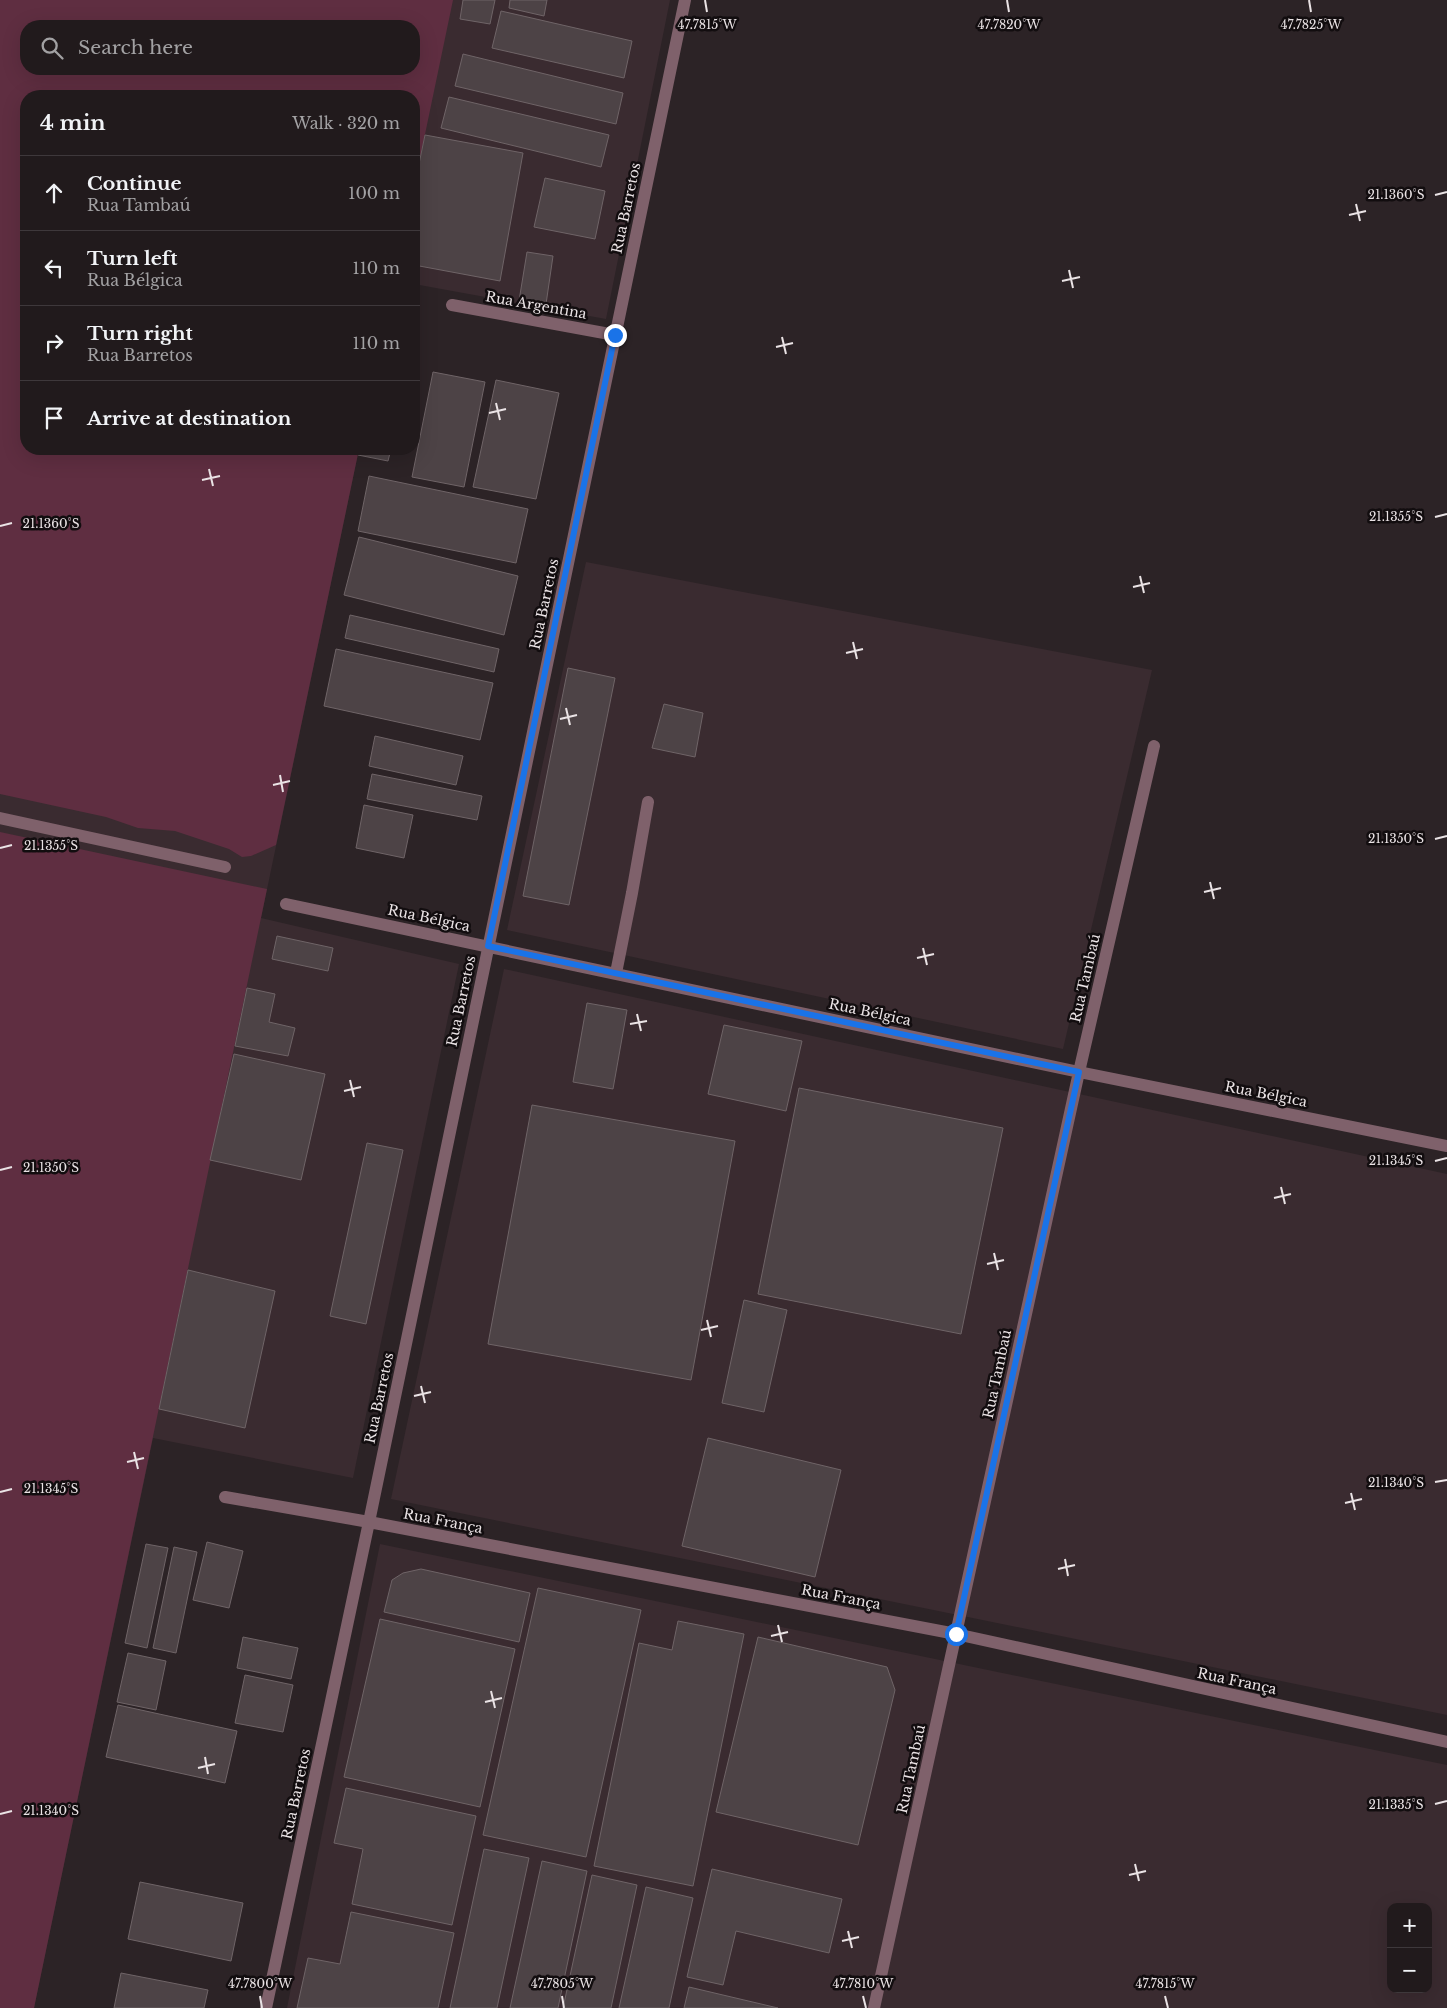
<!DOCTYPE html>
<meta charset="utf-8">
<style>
:root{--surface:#211a1c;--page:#292325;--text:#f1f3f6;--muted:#a2a1a3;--line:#3e383b}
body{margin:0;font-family:"Libre Baskerville",serif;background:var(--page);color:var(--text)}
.controls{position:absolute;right:15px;bottom:15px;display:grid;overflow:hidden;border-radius:10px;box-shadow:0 5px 20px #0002}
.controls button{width:45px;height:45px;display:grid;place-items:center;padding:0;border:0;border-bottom:1px solid var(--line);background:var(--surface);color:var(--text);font:25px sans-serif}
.stop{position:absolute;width:15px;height:15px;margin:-11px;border:4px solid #1a73e8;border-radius:50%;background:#fff}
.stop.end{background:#1a73e8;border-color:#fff;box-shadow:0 1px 5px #0008}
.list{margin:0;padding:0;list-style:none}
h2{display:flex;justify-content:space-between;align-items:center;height:65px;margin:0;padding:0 20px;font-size:21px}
h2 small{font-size:16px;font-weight:400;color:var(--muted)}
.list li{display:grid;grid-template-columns:32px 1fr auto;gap:15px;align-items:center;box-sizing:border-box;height:75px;padding:0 20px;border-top:1px solid var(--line)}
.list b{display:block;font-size:19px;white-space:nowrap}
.list p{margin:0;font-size:16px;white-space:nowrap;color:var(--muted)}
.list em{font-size:16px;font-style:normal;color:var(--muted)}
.icon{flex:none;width:28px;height:28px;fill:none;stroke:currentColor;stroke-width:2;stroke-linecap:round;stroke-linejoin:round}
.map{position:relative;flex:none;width:1447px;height:2008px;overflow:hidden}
.search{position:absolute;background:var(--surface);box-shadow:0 5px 20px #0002;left:20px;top:20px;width:400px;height:55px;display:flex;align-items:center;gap:12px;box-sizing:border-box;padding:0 18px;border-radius:20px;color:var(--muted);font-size:19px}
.panel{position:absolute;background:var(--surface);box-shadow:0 5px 20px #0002;left:20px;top:90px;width:400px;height:365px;border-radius:20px}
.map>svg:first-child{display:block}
</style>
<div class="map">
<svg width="1447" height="2008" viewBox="0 0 1447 2008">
<rect width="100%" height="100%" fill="#2c2326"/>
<path fill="#3a2b30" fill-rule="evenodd" d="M 0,0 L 670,0 L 606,319 L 414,284 L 414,96 L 26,96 L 26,449 L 359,449 L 261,918 L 459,964 L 353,1478 L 153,1438 L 34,2008 L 0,2008 ZM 26,26 L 414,26 L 414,69 L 26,69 Z
M 586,562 L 1152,670 L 1063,1049 L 507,930 Z
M 504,969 L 1447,1174 L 1447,1715 L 391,1499 Z
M 380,1544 L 1447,1765 L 1447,2008 L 287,2008 ZM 1391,1907 L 1428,1907 L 1428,1989 L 1391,1989 Z"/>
<path fill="#5f2e41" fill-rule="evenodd" d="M 0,0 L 453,0 L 414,187 L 414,96 L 26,96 L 26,449 L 359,449 L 276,845 L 251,856 L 242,857 L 229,849 L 175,831 L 138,828 L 106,817 L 0,794 ZM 26,26 L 414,26 L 414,69 L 26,69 Z
M 0,832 L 267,889 L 34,2008 L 0,2008 Z"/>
<path fill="#4d4346" stroke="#6f6467" d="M 463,0 L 495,0 L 490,24 L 460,19 Z
M 510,0 L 547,0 L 544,16 L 509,8 Z
M 501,11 L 632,41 L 624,78 L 492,48 Z
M 463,54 L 623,93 L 616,124 L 455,86 Z
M 449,97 L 609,135 L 601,167 L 441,128 Z
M 425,135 L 523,153 L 500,281 L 414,265 L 414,188 Z
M 545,178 L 605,191 L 595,239 L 534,227 Z
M 527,252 L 553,256 L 545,311 L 518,307 Z
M 433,372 L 485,382 L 464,487 L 412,477 Z
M 496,380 L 559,393 L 536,499 L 473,487 Z
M 359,449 L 391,449 L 388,461 L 358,455 Z
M 369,476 L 528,509 L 516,563 L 358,531 Z
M 359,537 L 518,576 L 504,635 L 344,595 Z
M 350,615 L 499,649 L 494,672 L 345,638 Z
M 336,649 L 493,683 L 480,740 L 324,706 Z
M 568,668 L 615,678 L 569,905 L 523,896 Z
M 664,704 L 703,713 L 695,757 L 652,748 Z
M 375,736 L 463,756 L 456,785 L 369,766 Z
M 372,774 L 482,796 L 477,820 L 367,799 Z
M 364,805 L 413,815 L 404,858 L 356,848 Z
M 277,936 L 333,948 L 328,971 L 272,959 Z
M 247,988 L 275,994 L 269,1022 L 295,1028 L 288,1056 L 235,1046 Z
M 587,1003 L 627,1010 L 613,1089 L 573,1082 Z
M 724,1025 L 802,1041 L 786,1111 L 708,1094 Z
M 234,1054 L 325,1074 L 301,1180 L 210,1160 Z
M 799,1088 L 1003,1128 L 961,1334 L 758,1294 Z
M 532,1105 L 735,1141 L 691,1380 L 488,1344 Z
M 367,1143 L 403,1150 L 366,1324 L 330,1316 Z
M 188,1270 L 275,1291 L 245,1428 L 159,1409 Z
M 744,1300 L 787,1310 L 764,1412 L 722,1403 Z
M 708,1438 L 841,1470 L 815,1577 L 682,1546 Z
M 207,1542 L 243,1551 L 229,1608 L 193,1600 Z
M 146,1544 L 168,1548 L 147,1648 L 125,1643 Z
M 174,1547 L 197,1552 L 176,1653 L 153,1648 Z
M 421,1569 L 530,1593 L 519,1642 L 384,1612 L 392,1580 L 403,1573 Z
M 538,1588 L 641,1610 L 586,1857 L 483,1835 Z
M 380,1619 L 515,1649 L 480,1807 L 344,1777 Z
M 678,1621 L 744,1634 L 693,1886 L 594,1866 L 639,1643 L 672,1650 Z
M 243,1637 L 298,1648 L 291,1679 L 237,1668 Z
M 758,1637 L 887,1667 L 895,1690 L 858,1845 L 716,1812 Z
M 128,1653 L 166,1661 L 156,1710 L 117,1702 Z
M 245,1675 L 293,1685 L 283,1732 L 235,1723 Z
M 118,1705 L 237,1731 L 225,1783 L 106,1757 Z
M 346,1788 L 476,1816 L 452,1925 L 352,1904 L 363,1849 L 334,1843 Z
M 484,1849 L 529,1858 L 497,2008 L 450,2008 Z
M 542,1861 L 587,1871 L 558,2008 L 510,2008 Z
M 712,1869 L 842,1899 L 829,1953 L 736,1931 L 723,1985 L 687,1977 Z
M 592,1875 L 637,1885 L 611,2008 L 563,2008 Z
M 140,1882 L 243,1903 L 231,1961 L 128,1939 Z
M 646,1887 L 693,1898 L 669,2008 L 619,2008 Z
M 351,1912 L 454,1933 L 438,2008 L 297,2008 L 308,1958 L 340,1964 Z
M 121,1973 L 208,1990 L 204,2008 L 114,2008 Z
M 689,1987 L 778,2008 L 684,2008 Z"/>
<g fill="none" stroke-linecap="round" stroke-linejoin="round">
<path stroke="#7f616b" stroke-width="12" d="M 452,305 L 615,335
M 0,818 L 225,867
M 286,904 L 1079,1072 L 1447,1146
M 616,973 L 632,893 L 648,802
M 225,1497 L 369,1522 L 956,1634 L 1447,1742
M 266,2008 L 369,1522 L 685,0
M 874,2008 L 1079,1072 L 1154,746"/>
</g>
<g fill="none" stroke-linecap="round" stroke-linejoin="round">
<path stroke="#1a73e8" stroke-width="6" d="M 615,335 L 488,946 L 1079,1072 L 956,1634"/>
</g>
<path fill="none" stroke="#eae3e5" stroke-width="2" d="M 705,0 L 707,12M 1007,0 L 1009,12M 1309,0 L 1311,12M 1435,195 L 1447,192M 1356,204 L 1360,221M 1349,215 L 1366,211M 1069,270 L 1073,288M 1062,281 L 1080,277M 782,337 L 786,354M 776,347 L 793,343M 496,403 L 500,420M 489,413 L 506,409M 209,469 L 213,486M 202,480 L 220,476M 1435,517 L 1447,514M 0,526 L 12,523M 1140,576 L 1144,593M 1133,587 L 1150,583M 853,642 L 857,659M 846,653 L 863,649M 566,708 L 570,725M 560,719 L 577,715M 280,775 L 283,792M 273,785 L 290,781M 1435,839 L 1447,836M 0,848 L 12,845M 1210,882 L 1214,899M 1204,892 L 1221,888M 923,948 L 927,965M 917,958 L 934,954M 637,1014 L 641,1031M 630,1024 L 647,1021M 350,1080 L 354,1097M 344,1091 L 361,1087M 1435,1161 L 1447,1158M 0,1170 L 12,1167M 1281,1187 L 1285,1204M 1274,1198 L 1291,1194M 994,1253 L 998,1270M 987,1264 L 1004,1260M 707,1320 L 711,1337M 701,1330 L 718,1326M 421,1386 L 425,1403M 414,1396 L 431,1392M 134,1452 L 138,1469M 127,1462 L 144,1458M 1435,1482 L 1447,1480M 0,1492 L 12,1489M 1351,1493 L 1355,1510M 1345,1503 L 1362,1499M 1065,1559 L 1068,1576M 1058,1569 L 1075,1565M 778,1625 L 782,1642M 771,1636 L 788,1632M 491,1691 L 495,1708M 485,1702 L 502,1698M 205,1757 L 208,1774M 198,1768 L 215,1764M 1435,1804 L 1447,1801M 0,1814 L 12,1811M 1135,1864 L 1139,1881M 1129,1875 L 1146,1871M 848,1931 L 852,1948M 842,1941 L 859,1937M 260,1996 L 262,2008M 562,1996 L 564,2008M 863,1996 L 866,2008M 1165,1996 L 1168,2008"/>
<g text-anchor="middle" stroke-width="5" stroke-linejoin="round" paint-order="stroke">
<g font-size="14" fill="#eae3e5" stroke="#120d0f">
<text transform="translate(626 208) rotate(-78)" y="5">Rua Barretos</text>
<text transform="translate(536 305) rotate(10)" y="5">Rua Argentina</text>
<text transform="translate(544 604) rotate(-78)" y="5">Rua Barretos</text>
<text transform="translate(429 918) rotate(12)" y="5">Rua Bélgica</text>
<text transform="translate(1085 978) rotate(-77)" y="5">Rua Tambaú</text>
<text transform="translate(461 1001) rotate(-78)" y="5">Rua Barretos</text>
<text transform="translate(870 1012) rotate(12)" y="5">Rua Bélgica</text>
<text transform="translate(1266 1094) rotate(11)" y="5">Rua Bélgica</text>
<text transform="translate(997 1374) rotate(-78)" y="5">Rua Tambaú</text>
<text transform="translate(379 1398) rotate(-78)" y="5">Rua Barretos</text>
<text transform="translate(443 1521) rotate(11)" y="5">Rua França</text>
<text transform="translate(841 1597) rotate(11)" y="5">Rua França</text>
<text transform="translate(1237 1681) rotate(12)" y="5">Rua França</text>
<text transform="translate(911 1769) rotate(-78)" y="5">Rua Tambaú</text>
<text transform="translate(296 1794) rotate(-78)" y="5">Rua Barretos</text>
</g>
</g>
<g font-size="12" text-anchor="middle" fill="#eae3e5" stroke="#120d0f" stroke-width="5" stroke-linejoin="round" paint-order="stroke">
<text x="707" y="29">47.7815°W</text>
<text x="1009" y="29">47.7820°W</text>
<text x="1311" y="29">47.7825°W</text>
<text x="1396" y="199">21.1360°S</text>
<text x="1396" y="521">21.1355°S</text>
<text x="51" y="528">21.1360°S</text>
<text x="1396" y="843">21.1350°S</text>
<text x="51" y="850">21.1355°S</text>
<text x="1396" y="1165">21.1345°S</text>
<text x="51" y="1172">21.1350°S</text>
<text x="1396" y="1487">21.1340°S</text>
<text x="51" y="1493">21.1345°S</text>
<text x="1396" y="1809">21.1335°S</text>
<text x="51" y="1815">21.1340°S</text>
<text x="260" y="1988">47.7800°W</text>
<text x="562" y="1988">47.7805°W</text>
<text x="863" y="1988">47.7810°W</text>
<text x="1165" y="1988">47.7815°W</text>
</g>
</svg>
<div class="controls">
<button>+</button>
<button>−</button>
</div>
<div class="stop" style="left:956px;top:1634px"></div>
<div class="stop end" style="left:615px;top:335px"></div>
<div class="search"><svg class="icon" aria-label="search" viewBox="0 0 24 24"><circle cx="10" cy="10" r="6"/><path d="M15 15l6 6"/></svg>Search here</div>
<section class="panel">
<h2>4 min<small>Walk · 320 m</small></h2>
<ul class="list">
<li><svg class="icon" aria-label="ahead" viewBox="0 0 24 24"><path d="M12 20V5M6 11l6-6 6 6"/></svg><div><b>Continue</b><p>Rua Tambaú</p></div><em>100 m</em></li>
<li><svg class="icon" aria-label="left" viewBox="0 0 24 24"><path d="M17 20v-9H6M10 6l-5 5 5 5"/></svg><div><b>Turn left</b><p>Rua Bélgica</p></div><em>110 m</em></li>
<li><svg class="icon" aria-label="right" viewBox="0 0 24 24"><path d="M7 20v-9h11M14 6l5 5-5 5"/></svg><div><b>Turn right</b><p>Rua Barretos</p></div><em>110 m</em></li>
<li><svg class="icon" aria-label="arrive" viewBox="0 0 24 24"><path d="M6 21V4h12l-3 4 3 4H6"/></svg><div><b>Arrive at destination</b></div></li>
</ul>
</section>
</div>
